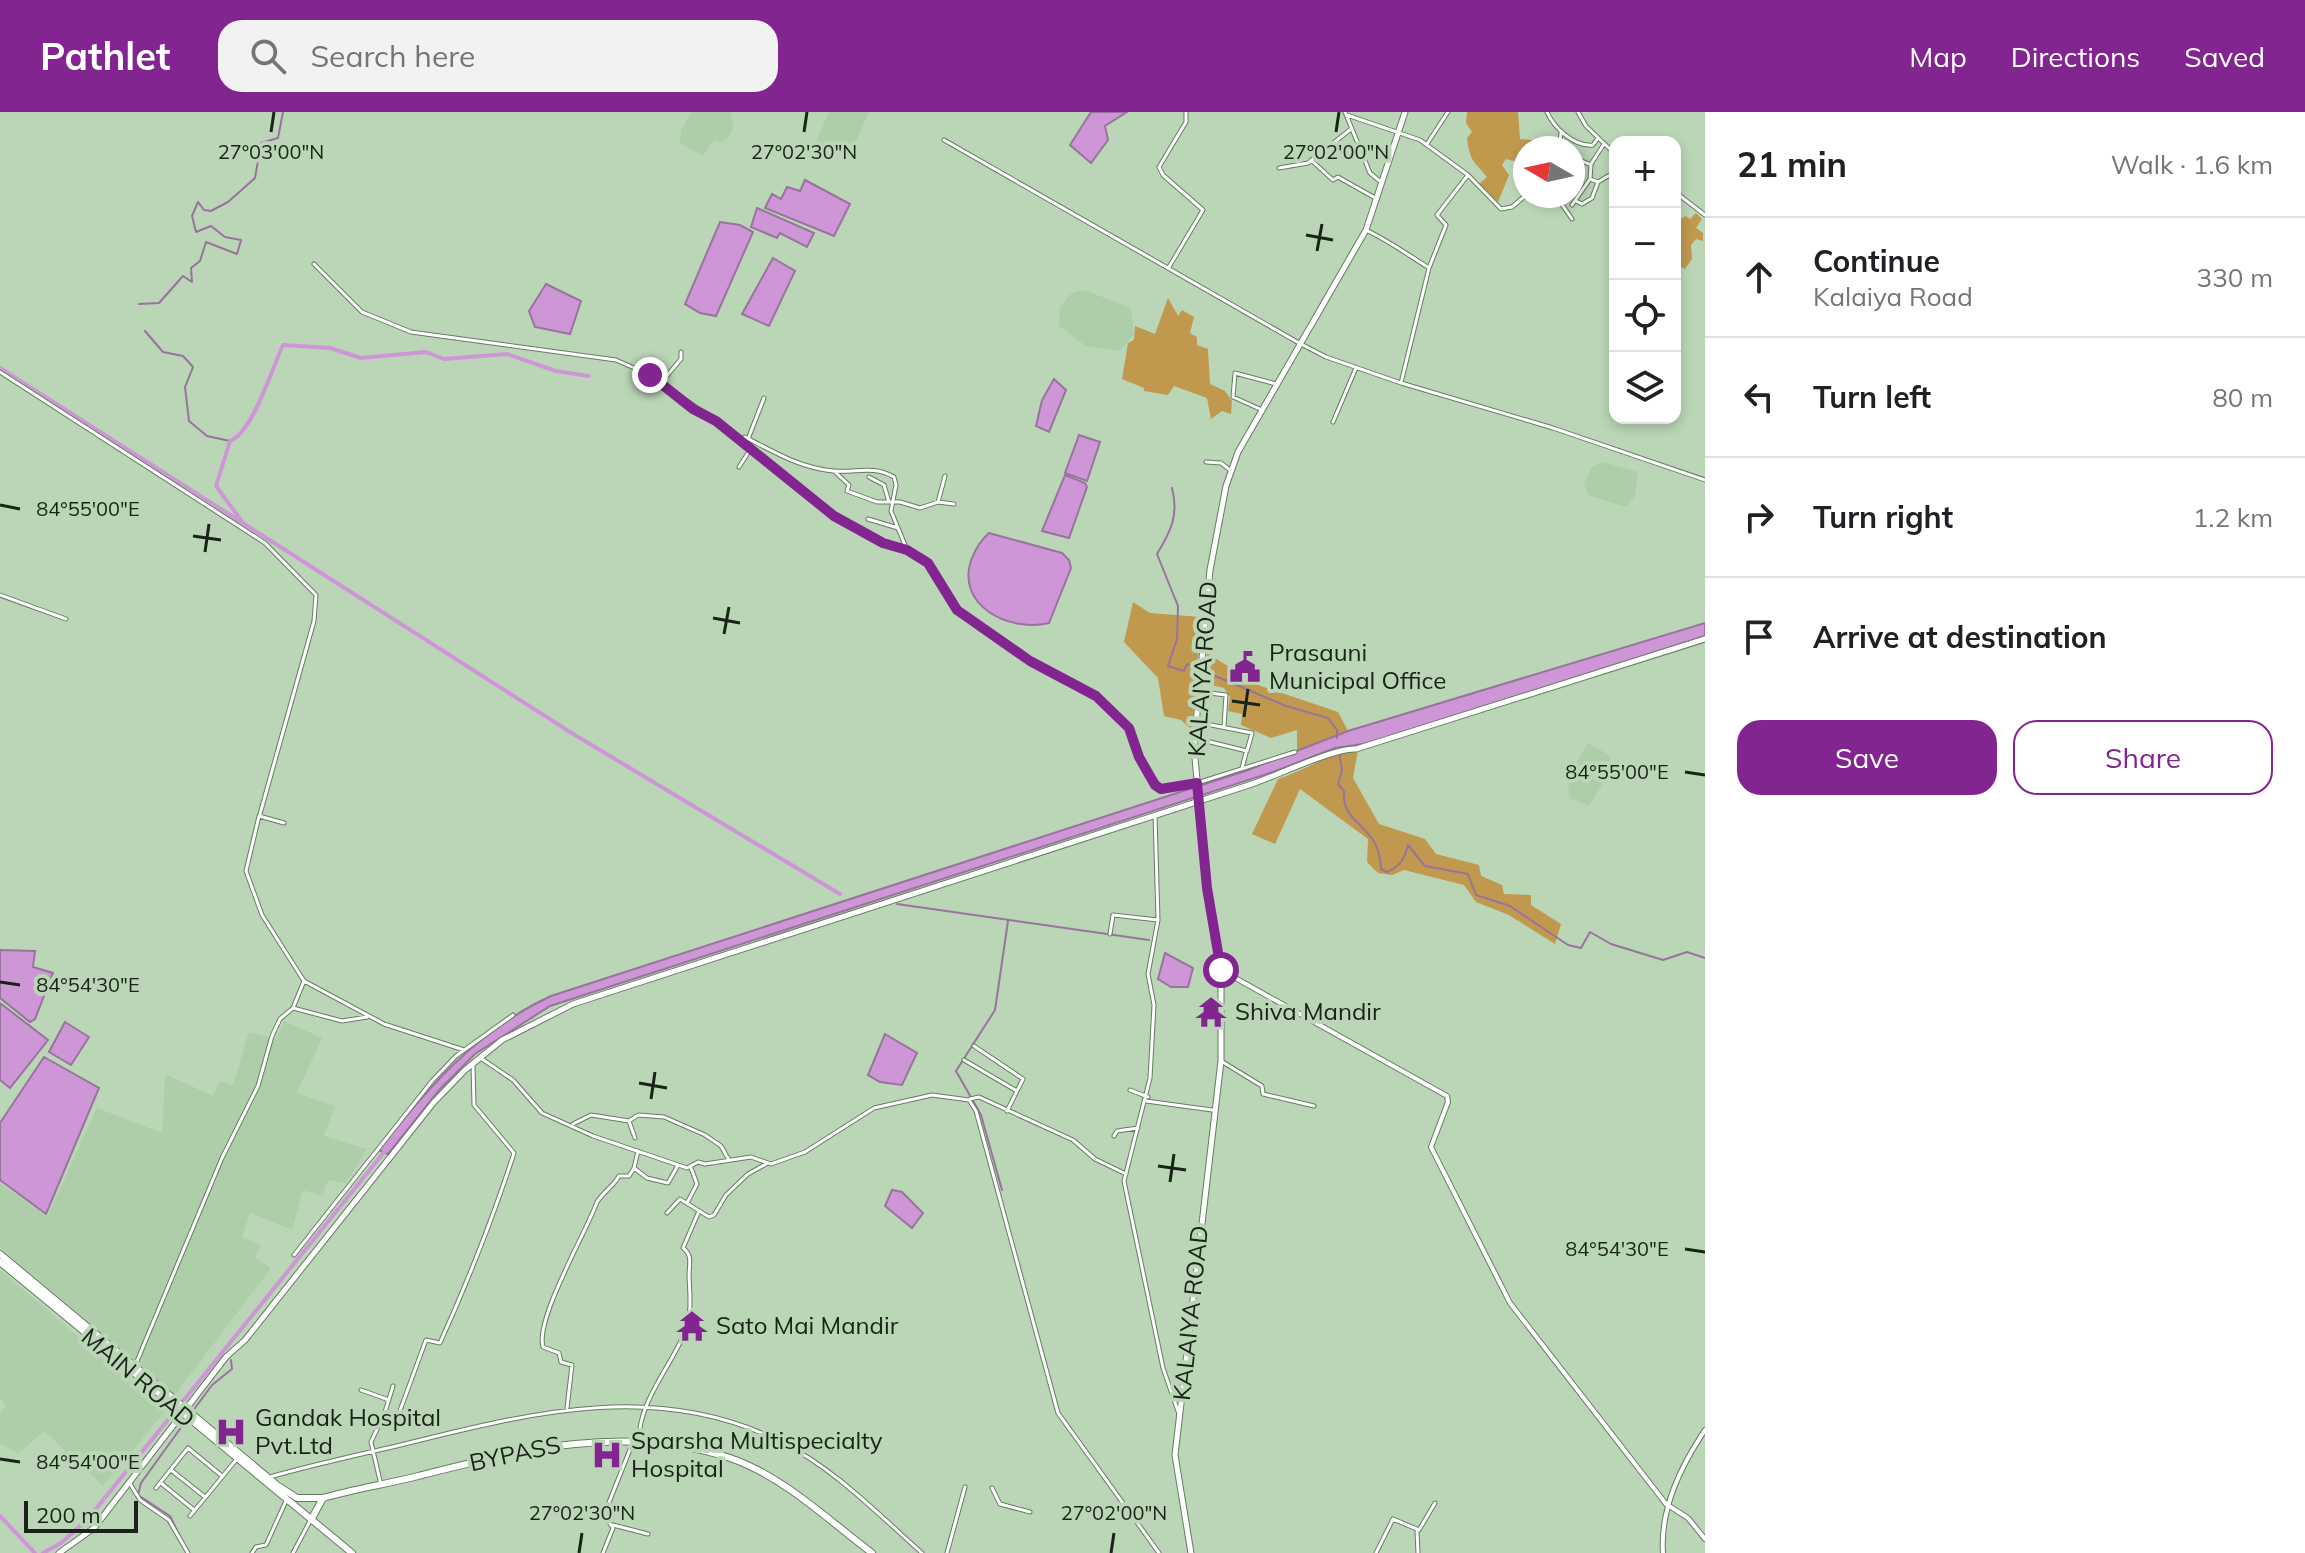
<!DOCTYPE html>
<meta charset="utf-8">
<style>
:root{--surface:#fff;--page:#f2f2f2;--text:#202124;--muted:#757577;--line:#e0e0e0;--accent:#822591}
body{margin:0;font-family:Mulish,sans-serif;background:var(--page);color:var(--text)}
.controls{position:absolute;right:24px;top:24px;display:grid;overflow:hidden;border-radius:16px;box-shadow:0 4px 12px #0003}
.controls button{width:72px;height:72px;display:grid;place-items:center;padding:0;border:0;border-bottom:2px solid var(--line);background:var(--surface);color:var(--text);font:40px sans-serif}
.compass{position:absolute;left:1513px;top:24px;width:72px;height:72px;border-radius:50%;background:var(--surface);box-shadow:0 4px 12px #0003;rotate:279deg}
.scale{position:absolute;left:24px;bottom:20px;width:114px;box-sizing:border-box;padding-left:8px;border:4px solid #192317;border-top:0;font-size:22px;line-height:28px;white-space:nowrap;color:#192317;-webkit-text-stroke:6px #bad6b6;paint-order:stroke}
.stop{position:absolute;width:24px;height:24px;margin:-18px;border:6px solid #822591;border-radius:50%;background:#fff}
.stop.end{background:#822591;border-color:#fff;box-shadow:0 2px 8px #0008}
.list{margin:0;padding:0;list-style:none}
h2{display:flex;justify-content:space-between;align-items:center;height:104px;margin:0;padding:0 32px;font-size:34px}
h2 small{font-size:26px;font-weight:400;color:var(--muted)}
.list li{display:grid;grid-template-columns:52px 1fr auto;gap:24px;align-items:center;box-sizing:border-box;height:120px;padding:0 32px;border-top:2px solid var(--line)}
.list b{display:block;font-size:30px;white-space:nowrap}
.list p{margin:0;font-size:26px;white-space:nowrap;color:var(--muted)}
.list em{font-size:26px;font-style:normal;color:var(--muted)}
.actions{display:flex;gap:16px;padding:24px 32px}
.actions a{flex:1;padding:18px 0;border:2px solid var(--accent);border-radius:24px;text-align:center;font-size:28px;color:var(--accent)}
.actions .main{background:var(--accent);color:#fff}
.icon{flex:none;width:44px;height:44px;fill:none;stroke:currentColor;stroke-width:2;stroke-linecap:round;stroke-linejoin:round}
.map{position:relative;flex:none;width:1705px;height:1441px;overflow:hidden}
header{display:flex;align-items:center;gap:48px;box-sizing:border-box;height:112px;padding:0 40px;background:var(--accent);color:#fff}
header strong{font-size:38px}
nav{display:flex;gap:44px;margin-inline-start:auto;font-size:28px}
.search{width:560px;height:72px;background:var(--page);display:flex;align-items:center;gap:20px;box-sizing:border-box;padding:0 28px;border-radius:24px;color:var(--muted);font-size:30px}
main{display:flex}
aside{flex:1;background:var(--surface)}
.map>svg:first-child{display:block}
</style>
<header>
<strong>Pathlet</strong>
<div class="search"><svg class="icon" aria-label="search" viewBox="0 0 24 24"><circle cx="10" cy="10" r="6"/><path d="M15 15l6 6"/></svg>Search here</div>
<nav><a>Map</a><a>Directions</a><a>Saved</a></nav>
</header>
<main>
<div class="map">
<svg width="1705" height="1441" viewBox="0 0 1705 1441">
<rect width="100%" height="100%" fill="#bad6b6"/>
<path fill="#adcea8" d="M 691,0 L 730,0 L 734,15 L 726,28 L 721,31 L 714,28 L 703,44 L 680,31 L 681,19 Z
M 829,0 L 869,0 L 848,47 L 819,33 L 817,28 Z
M 1084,178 L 1131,196 L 1134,222 L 1120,239 L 1086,234 L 1059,214 L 1060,195 L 1072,181 Z
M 1602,350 L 1638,360 L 1635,384 L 1626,395 L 1588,383 L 1584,373 L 1592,355 Z
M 1588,631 L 1609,643 L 1612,656 L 1589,694 L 1571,687 L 1568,676 L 1572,659 Z
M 284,909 L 322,926 L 297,981 L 335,994 L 324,1024 L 367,1037 L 346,1071 L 328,1068 L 323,1084 L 303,1078 L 292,1118 L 250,1101 L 242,1125 L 261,1133 L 255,1146 L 271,1156 L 175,1283 L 0,1136 L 0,1071 L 47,1105 L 97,996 L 162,1021 L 165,962 L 213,984 L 220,969 L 233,973 L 249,920 L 276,927 Z
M 0,1158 L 165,1299 L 103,1374 L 44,1319 L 18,1342 L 0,1331 L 0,1300 L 6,1294 L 0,1285 Z"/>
<path fill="#c0984e" d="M 1467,0 L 1518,0 L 1520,27 L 1531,28 L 1543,34 L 1525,36 L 1525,52 L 1506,47 L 1502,53 L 1509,63 L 1498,90 L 1479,72 L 1487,65 C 1474,49 1470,50 1467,26 L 1472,20 L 1466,11 Z
M 1696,101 L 1702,107 L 1696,116 L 1703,121 L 1703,129 L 1696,127 L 1691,133 L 1692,147 L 1685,157 L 1679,154 C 1674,142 1672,127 1680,116 L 1678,108 L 1686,104 L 1690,107 Z
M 1168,186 L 1178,204 L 1182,198 L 1194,205 L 1190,221 L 1197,225 L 1197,233 L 1208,237 L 1210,272 L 1225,279 L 1232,289 L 1231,302 L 1222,299 L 1211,307 L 1207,286 L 1174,274 L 1168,283 L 1144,279 L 1144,276 L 1122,267 L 1128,231 L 1134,228 L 1135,214 L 1155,222 Z
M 1133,490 L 1150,501 L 1201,505 L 1192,618 L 1181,608 L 1164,604 L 1158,566 L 1124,530 Z
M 1207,541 L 1258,573 L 1338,600 L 1348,619 L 1297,641 L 1297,618 L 1271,626 L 1241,613 L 1242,602 L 1228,599 L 1230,585 L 1224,576 L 1204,571 Z
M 1358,638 L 1353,666 L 1379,712 L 1425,727 L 1436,742 L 1479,753 L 1481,764 L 1502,773 L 1504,782 L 1531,783 L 1531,793 L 1561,812 L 1555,832 L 1509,803 L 1476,790 L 1464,773 L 1404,758 L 1392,763 L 1378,761 L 1367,750 L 1368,727 L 1300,677 L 1275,732 L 1252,722 L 1278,667 C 1306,658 1328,641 1358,638 Z"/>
<path fill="#ce96d7" stroke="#98749d" stroke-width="2" d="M 1091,0 L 1127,0 L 1105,14 L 1108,28 L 1091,51 L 1070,33 Z
M 805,68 L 850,92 L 834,124 L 765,96 L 772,82 L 781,87 L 787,75 L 800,79 Z
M 757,96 L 814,121 L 807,135 L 780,121 L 777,126 L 751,115 Z
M 720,110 L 740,113 L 753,120 L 716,204 L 700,201 L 685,192 Z
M 773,146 L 795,159 L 769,214 L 742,202 Z
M 546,172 L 581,189 L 570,222 L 535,215 L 529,199 Z
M 1054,267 L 1066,278 L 1049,320 L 1036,314 L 1042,288 Z
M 1079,323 L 1100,330 L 1087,369 L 1065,361 Z
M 1065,363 L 1085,371 L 1087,375 L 1069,426 L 1042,419 Z
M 989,421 L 1062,441 L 1069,448 L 1071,456 L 1049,511 C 1008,521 954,492 972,446 C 976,436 981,428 989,421 Z
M 1705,511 L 1705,524 L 1370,631 L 1335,636 L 1273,660 L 550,894 L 475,942 L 440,977 L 388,1042 L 378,1038 C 428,976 477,918 551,884 L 1248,658 L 1348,619 Z
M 0,838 L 35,839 L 33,855 L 53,861 L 35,907 L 30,910 L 0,886 Z
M 1165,841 L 1193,856 L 1188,875 L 1171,875 L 1158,867 Z
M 0,891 L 48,928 L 10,976 L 0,968 Z
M 65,910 L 89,925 L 71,953 L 49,940 Z
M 885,922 L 917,941 L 902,973 L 880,970 L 868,963 Z
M 44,945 L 99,976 L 46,1102 L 0,1068 L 0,1011 Z
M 892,1078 L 902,1080 L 923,1101 L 912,1116 L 885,1094 Z"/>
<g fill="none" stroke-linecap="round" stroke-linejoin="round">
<path stroke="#98749d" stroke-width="2" d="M 139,192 L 159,191 L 183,164 L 192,170 L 191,156 L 200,149 L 206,130 L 237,142 L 241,128 L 225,125 L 211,114 L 196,120 L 192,104 L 198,90 L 204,98 L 211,99 L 228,90 L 255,66 L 261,31 L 278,26 L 283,0
M 145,219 L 163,240 L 183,244 L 193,255 L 185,275 L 189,309 L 207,324 L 230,329
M 1172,376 C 1179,403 1171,419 1157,442 L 1178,494 L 1177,527 L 1168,554 L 1184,559 L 1187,552 L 1286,594 L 1328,606 L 1337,618 L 1337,626
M 1339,640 L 1342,658 L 1338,672 L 1344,679 C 1341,715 1380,711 1381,757 L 1387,760 C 1400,755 1405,746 1408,733 L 1425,754 L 1468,762 L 1476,783 L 1510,794 L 1568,833 L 1581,836 L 1590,820 L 1611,832 L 1663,848 L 1687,840 L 1705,846
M 897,792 L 1149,828
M 1002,1078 L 981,1003 L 956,959 L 995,898 L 1008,809
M 192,1300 L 212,1273 L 232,1257 L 231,1248
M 181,1427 L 170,1404 L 138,1383 L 141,1371 L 185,1310"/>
<path stroke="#ce96d7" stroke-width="4" d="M 0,256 L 570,620 L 840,782
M 243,411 L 216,374 L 230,329 C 253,320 272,256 283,233 L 330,236 L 361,246 L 426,240 L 444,247 L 507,242 L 556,259 L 589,264
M 0,1404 L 35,1441
M 43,1441 L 61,1431 L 87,1408 L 385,1039"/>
<defs>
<path id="minor" d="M 1345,0 L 1370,61 L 1382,71
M 1547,0 C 1554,16 1574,35 1593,33 L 1598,26
M 1578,0 L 1586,14 L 1615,42
M 1347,3 L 1420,28 L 1468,63 L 1501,97 L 1512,95 L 1525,84
M 944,28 L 1299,231 L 1326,245 L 1401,271 L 1429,156 L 1446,113 L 1437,103 L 1468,63
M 1427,32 L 1448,0
M 1559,36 L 1561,21
M 1573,45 L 1591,53 L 1590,67
M 1311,48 L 1333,68 L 1338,65 L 1377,87
M 1591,52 L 1604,32
M 1279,56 L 1308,51 L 1351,17
M 1675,80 L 1705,103
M 1556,84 L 1572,107
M 1576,89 L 1582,92 L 1592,86 L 1598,70
M 1572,93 L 1590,67 L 1598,70 L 1615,60
M 1366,118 C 1389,129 1407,142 1429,156
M 314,152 L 362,200 L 411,220 L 616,248 L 650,263 L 716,309 L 834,404 L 883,431 L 916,442 L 928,451 L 957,498 L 1030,549 L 1096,584 L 1129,616 L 1139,645 L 1161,677 L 1197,671 L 1295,640
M 1169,155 L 1203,98 L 1163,63 L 1159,55 L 1186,10 L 1186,0
M 0,260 L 265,431 L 316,483 L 314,509 L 260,702
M 1401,271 L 1553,316 L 1705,368
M 660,272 L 681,247 L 681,240
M 1262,298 L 1233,285 L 1235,261 L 1276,272
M 1333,310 L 1356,256
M 748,327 L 764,286
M 739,328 L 745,325 C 774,340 800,356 833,359 C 857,361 872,353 894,365 L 896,373 L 891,399 L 907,438
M 1206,350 L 1221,351 L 1230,358
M 739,355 L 750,338
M 834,359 L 849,373 L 847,379 L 877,390 L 900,390 L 920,396 L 938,390 L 954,392
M 869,365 L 884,373 L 889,390
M 938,390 L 945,364
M 868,407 L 898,416
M 0,483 L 66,507
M 1201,580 L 1226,583 L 1224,614
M 1194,626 L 1247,639 L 1252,621 L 1196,610
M 1242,656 L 1246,641
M 1155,703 L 1158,808 L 1148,862 L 1154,893 L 1150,966 L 1124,1069 L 1163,1256 L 1179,1302
M 1110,822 L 1113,803 L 1158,808
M 304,869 L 384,912 L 464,938
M 293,896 L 342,909 L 367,905
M 974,934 L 1023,967 L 1007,999
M 482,947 L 513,968 L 542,1001 L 593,1024 L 687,1056 L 698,1050 L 705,1052 L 751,1045 L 771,1052 L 805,1040 L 874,996 L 932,983 L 969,988 L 976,999 L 1058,1301 L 1159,1441
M 964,948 L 1017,979
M 1221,949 L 1262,974 L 1263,982 L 1314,994
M 1130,978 L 1148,985
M 970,987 L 979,985 L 1073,1028 L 1095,1047 L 1126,1062
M 1146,989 L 1212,998
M 629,1009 L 635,1026
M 573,1012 L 591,1003 L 629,1009 L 638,1003 L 664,1005 L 705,1023 L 721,1034 L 729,1048
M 1114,1024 L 1117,1019 L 1138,1016
M 638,1039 L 634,1056 L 647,1066 L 668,1071 L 677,1055
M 687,1091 L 697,1072 L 691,1056
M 667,1101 L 680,1087 L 709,1105 L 714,1103 L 726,1083 L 748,1062 L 766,1052
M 294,1143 L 432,969 L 456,944 L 513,903
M 135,1254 L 222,1046 L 258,974 L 272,924 L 280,907 L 293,896 L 304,869 L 262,803 L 246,759 L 259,704 L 284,711
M 361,1278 L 389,1288
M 567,1296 L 572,1253 L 561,1250 L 559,1241 L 543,1235 C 535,1207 586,1121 597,1090 C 604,1079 613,1075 619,1064 L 629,1064 L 634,1056
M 385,1300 L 393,1274
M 639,1329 C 638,1291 670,1256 685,1220 C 692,1202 690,1183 689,1164 C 689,1153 693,1143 683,1136 L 699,1099
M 171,1358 L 205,1385
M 270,1365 C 319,1351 368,1341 417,1329 C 538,1299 660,1270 779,1329 C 833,1355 878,1402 922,1441
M 129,1370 L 140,1388 L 169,1408 L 188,1441
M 161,1371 L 194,1398
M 381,1373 L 371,1330 L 385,1300 L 398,1304 L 426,1228 L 440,1231 C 468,1169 493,1106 514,1041 L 474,993 L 473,954
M 156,1376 L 188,1336 L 222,1364
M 992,1376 L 1000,1392 L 1030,1400
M 190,1404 L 236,1348
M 613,1413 L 648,1422
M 1417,1419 L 1418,1441
M 252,1441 L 256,1435 L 266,1433 L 286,1389
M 293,1441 L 310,1409
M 603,1441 L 613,1416 L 604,1403 L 633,1330
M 947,1441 L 965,1375
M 1376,1441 L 1393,1407 L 1419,1418 L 1435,1391"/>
<path id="tertiary" d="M 1221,858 L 1447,984 L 1448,990 L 1431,1035 L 1510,1191 L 1666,1392 L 1688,1406 L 1705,1427
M 1663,1441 C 1660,1396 1681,1354 1705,1318"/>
<path id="secondary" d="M 59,1441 L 94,1416 L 226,1245 L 245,1228 L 434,990 L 465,958 L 502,928 L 573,892 L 1252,672 C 1276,664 1336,635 1356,637 L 1705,527
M 1191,1441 L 1175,1343 L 1221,949 L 1221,858 L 1207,776 L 1194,635 L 1210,458 L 1226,374 L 1238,340 L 1366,118 L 1405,0"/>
<path id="primary" d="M 0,1142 L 277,1373 L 297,1386 L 323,1386 C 354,1377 387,1372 418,1364 C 521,1338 625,1311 730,1346 C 783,1364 828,1408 872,1441
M 0,1150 L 352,1441
M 311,1408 L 323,1386"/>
</defs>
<use href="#minor" stroke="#647d60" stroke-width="5"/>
<use href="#tertiary" stroke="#647d60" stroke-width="6"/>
<use href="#secondary" stroke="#647d60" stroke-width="7"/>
<use href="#primary" stroke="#647d60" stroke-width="8"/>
<use href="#minor" stroke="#fff" stroke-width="3"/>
<use href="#tertiary" stroke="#fff" stroke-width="4"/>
<use href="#secondary" stroke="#fff" stroke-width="5"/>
<use href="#primary" stroke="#fff" stroke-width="6"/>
</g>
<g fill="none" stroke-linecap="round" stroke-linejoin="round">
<path stroke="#822591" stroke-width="10" d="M 650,263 L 693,297 L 716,309 L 834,404 L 883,431 L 907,438 L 928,451 L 957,498 L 1030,549 L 1096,584 L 1129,616 L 1139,645 L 1155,673 L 1161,677 L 1197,671 L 1207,776 L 1221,858"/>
</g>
<path fill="none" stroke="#192317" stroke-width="3" d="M 271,20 L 274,0M 804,20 L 807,0M 1336,20 L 1339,0M 1306,123 L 1333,128M 1317,139 L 1322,112M 0,393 L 20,397M 193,424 L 221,428M 205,440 L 209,412M 713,506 L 740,511M 724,522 L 729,495M 1232,589 L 1260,593M 1244,605 L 1248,577M 1685,660 L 1705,663M 0,870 L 20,873M 639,971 L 667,976M 651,987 L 655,960M 1158,1054 L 1186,1058M 1170,1070 L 1174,1042M 1685,1137 L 1705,1140M 0,1347 L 20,1350M 579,1441 L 582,1421M 1111,1441 L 1114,1421"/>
<defs>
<symbol id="civic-bare" viewBox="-9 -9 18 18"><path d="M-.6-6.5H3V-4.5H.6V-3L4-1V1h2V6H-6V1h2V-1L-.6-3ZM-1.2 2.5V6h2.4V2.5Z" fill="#822591" stroke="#bad6b6" stroke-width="2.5" paint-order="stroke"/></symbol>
<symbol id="temple-bare" viewBox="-9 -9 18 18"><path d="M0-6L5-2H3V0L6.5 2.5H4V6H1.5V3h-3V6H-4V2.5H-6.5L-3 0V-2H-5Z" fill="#822591" stroke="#bad6b6" stroke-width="2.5" paint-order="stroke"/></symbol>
<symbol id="hospital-bare" viewBox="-9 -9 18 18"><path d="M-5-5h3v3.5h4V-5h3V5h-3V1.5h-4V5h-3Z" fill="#822591" stroke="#bad6b6" stroke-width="2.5" paint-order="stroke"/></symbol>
</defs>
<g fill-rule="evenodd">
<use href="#civic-bare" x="1223" y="533" width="44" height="44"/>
<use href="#temple-bare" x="1189" y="878" width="44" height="44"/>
<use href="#temple-bare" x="670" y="1192" width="44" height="44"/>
<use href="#hospital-bare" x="209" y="1298" width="44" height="44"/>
<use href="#hospital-bare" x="585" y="1321" width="44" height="44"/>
</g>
<g text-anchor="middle" stroke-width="8" stroke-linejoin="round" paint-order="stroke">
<g font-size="24" fill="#192317" stroke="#bad6b6" text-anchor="start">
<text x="1269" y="549">Prasauni<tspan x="1269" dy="28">Municipal Office</tspan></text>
<text x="1235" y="908">Shiva Mandir</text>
<text x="716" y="1222">Sato Mai Mandir</text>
<text x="255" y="1314">Gandak Hospital<tspan x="255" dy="28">Pvt.Ltd</tspan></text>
<text x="631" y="1337">Sparsha Multispecialty<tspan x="631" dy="28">Hospital</tspan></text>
</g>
<g font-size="24" fill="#192317" stroke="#bad6b6">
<text transform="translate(1203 557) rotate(-86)" y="8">KALAIYA ROAD</text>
<text transform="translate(1191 1201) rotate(-84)" y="8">KALAIYA ROAD</text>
<text transform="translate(138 1266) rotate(40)" y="8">MAIN ROAD</text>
<text transform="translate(515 1342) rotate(-12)" y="8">BYPASS</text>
</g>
</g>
<g font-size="20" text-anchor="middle" fill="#192317" stroke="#bad6b6" stroke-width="8" stroke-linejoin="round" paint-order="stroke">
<text x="271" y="47">27°03'00"N</text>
<text x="804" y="47">27°02'30"N</text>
<text x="1336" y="47">27°02'00"N</text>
<text x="88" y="404">84°55'00"E</text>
<text x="1617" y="667">84°55'00"E</text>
<text x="88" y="880">84°54'30"E</text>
<text x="1617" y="1144">84°54'30"E</text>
<text x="88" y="1357">84°54'00"E</text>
<text x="582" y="1408">27°02'30"N</text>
<text x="1114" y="1408">27°02'00"N</text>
</g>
</svg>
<div class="controls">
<button>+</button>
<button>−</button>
<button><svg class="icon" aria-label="locate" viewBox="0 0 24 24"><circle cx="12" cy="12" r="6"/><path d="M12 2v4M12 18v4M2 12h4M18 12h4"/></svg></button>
<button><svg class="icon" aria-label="layers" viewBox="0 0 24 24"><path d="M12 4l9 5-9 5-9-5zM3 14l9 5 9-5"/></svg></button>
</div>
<svg class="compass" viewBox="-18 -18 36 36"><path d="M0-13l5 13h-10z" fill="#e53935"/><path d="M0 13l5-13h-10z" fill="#757577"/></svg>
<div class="scale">200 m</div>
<div class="stop" style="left:1221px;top:858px"></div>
<div class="stop end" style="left:650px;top:263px"></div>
</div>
<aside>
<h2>21 min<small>Walk · 1.6 km</small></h2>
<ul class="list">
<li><svg class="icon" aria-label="ahead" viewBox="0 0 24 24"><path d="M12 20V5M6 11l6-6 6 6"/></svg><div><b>Continue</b><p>Kalaiya Road</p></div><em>330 m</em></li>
<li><svg class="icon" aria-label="left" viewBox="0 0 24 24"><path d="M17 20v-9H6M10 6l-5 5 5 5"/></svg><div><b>Turn left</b></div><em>80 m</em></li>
<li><svg class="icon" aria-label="right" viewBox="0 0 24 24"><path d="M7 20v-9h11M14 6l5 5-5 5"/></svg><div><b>Turn right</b></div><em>1.2 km</em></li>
<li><svg class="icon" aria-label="arrive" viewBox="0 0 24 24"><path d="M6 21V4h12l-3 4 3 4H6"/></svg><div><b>Arrive at destination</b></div></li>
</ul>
<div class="actions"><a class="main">Save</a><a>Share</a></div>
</aside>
</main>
